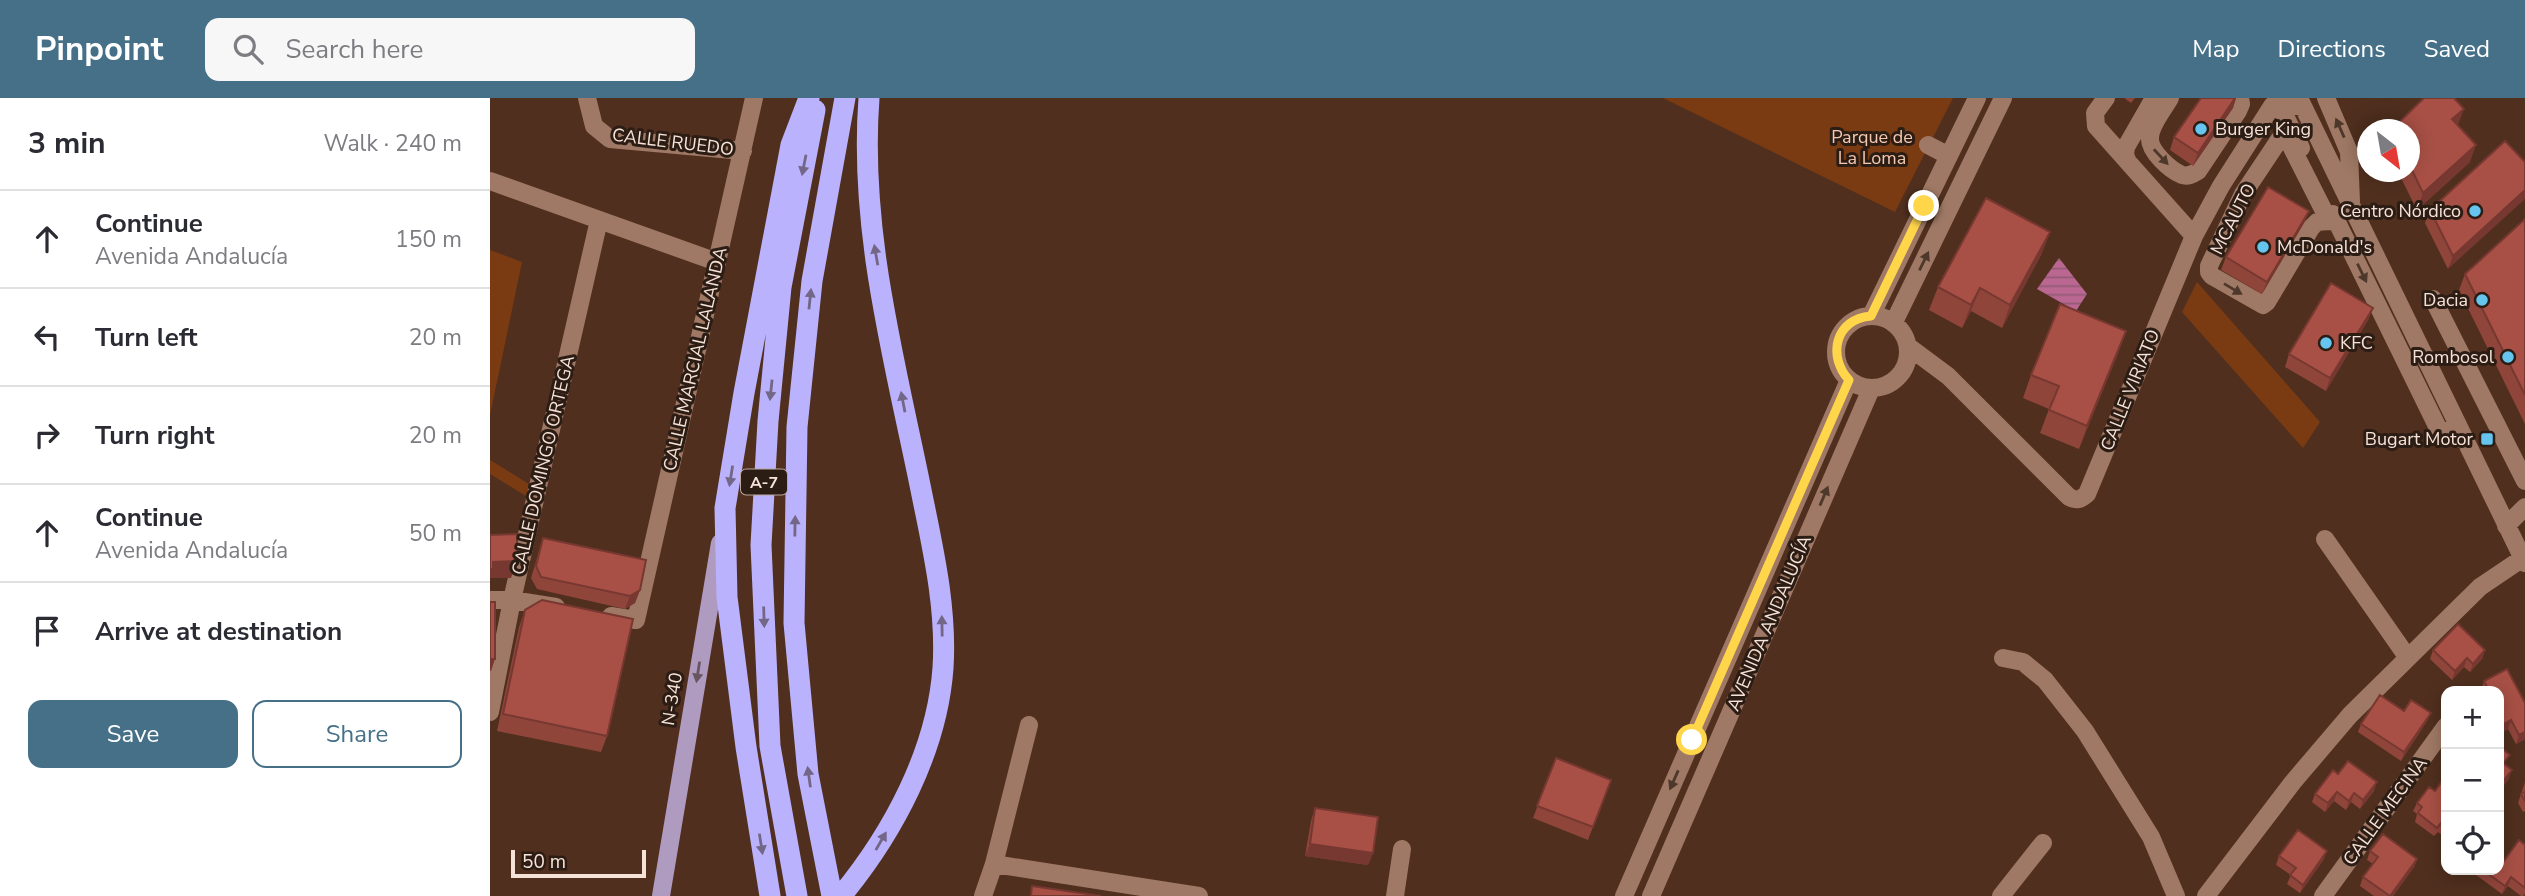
<!DOCTYPE html>
<meta charset="utf-8">
<style>
:root{--surface:#fff;--page:#f7f7f7;--text:#2b2b33;--muted:#7c7c81;--line:#e1e1e2;--accent:#457087}
body{margin:0;font-family:"Nunito Sans",sans-serif;background:var(--page);color:var(--text)}
.controls{position:absolute;right:21px;bottom:21px;display:grid;overflow:hidden;border-radius:14px;box-shadow:0 4px 18px #0003}
.controls button{width:63px;height:63px;display:grid;place-items:center;padding:0;border:0;border-bottom:2px solid var(--line);background:var(--surface);color:var(--text);font:35px sans-serif}
.compass{position:absolute;left:1867px;top:21px;width:63px;height:63px;border-radius:50%;background:var(--surface);box-shadow:0 4px 18px #0003;rotate:149deg}
.scale{position:absolute;left:21px;bottom:18px;width:135px;box-sizing:border-box;padding-left:7px;border:4px solid #f7e2d7;border-top:0;font-size:19px;line-height:24px;white-space:nowrap;color:#f7e2d7;-webkit-text-stroke:5px #2b1c14;paint-order:stroke}
.stop{position:absolute;width:21px;height:21px;margin:-16px;border:5px solid #ffd54a;border-radius:50%;background:#fff}
.stop.end{background:#ffd54a;border-color:#fff;box-shadow:0 2px 7px #0008}
.list{margin:0;padding:0;list-style:none}
h2{display:flex;justify-content:space-between;align-items:center;height:91px;margin:0;padding:0 28px;font-size:30px}
h2 small{font-size:23px;font-weight:400;color:var(--muted)}
.list li{display:grid;grid-template-columns:46px 1fr auto;gap:21px;align-items:center;box-sizing:border-box;height:98px;padding:0 28px;border-top:2px solid var(--line)}
.list b{display:block;font-size:26px;white-space:nowrap}
.list p{margin:0;font-size:23px;white-space:nowrap;color:var(--muted)}
.list em{font-size:23px;font-style:normal;color:var(--muted)}
.actions{display:flex;gap:14px;padding:21px 28px}
.actions a{flex:1;padding:16px 0;border:2px solid var(--accent);border-radius:14px;text-align:center;font-size:24px;color:var(--accent)}
.actions .main{background:var(--accent);color:#fff}
.icon{flex:none;width:38px;height:38px;fill:none;stroke:currentColor;stroke-width:2;stroke-linecap:round;stroke-linejoin:round}
.map{position:relative;flex:none;width:2035px;height:798px;overflow:hidden}
header{display:flex;align-items:center;gap:42px;box-sizing:border-box;height:98px;padding:0 35px;background:var(--accent);color:#fff}
header strong{font-size:33px}
nav{display:flex;gap:38px;margin-inline-start:auto;font-size:24px}
.search{width:490px;height:63px;background:var(--page);display:flex;align-items:center;gap:18px;box-sizing:border-box;padding:0 24px;border-radius:14px;color:var(--muted);font-size:26px}
main{display:flex}
aside{flex:1;background:var(--surface)}
.map>svg:first-child{display:block}
</style>
<header>
<strong>Pinpoint</strong>
<div class="search"><svg class="icon" aria-label="search" viewBox="0 0 24 24"><circle cx="10" cy="10" r="6"/><path d="M15 15l6 6"/></svg>Search here</div>
<nav><a>Map</a><a>Directions</a><a>Saved</a></nav>
</header>
<main>
<aside>
<h2>3 min<small>Walk · 240 m</small></h2>
<ul class="list">
<li><svg class="icon" aria-label="ahead" viewBox="0 0 24 24"><path d="M12 20V5M6 11l6-6 6 6"/></svg><div><b>Continue</b><p>Avenida Andalucía</p></div><em>150 m</em></li>
<li><svg class="icon" aria-label="left" viewBox="0 0 24 24"><path d="M17 20v-9H6M10 6l-5 5 5 5"/></svg><div><b>Turn left</b></div><em>20 m</em></li>
<li><svg class="icon" aria-label="right" viewBox="0 0 24 24"><path d="M7 20v-9h11M14 6l5 5-5 5"/></svg><div><b>Turn right</b></div><em>20 m</em></li>
<li><svg class="icon" aria-label="ahead" viewBox="0 0 24 24"><path d="M12 20V5M6 11l6-6 6 6"/></svg><div><b>Continue</b><p>Avenida Andalucía</p></div><em>50 m</em></li>
<li><svg class="icon" aria-label="arrive" viewBox="0 0 24 24"><path d="M6 21V4h12l-3 4 3 4H6"/></svg><div><b>Arrive at destination</b></div></li>
</ul>
<div class="actions"><a class="main">Save</a><a>Share</a></div>
</aside>
<div class="map">
<svg width="2035" height="798" viewBox="0 0 2035 798">
<defs>
<pattern id="water-rules" width="6" height="5" patternUnits="userSpaceOnUse" patternTransform="scale(1.75)"><rect width="6" height="5" fill="#ba6792"/><path d="M0 2.5h6" fill="none" stroke="#935b75"/></pattern>
</defs>
<rect width="100%" height="100%" fill="#502f1e"/>
<path fill="#7a3b12" d="M 1173,0 L 1463,0 L 1405,114 Z
M 0,152 L 32,164 L 0,317 Z
M 1707,184 L 1830,324 L 1813,350 L 1692,214 Z
M 0,362 L 47,391 L 44,403 L 0,376 Z"/>
<path fill="url(#water-rules)" d="M 1569,160 L 1597,196 L 1586,213 L 1547,191 Z"/>
<g fill="none" stroke-linecap="round" stroke-linejoin="round">
<path stroke="#9f7965" stroke-width="18" d="M 97,0 L 104,28 L 120,41 L 253,53
M 1616,0 L 1605,15 L 1606,28 L 1638,64
M 1664,0 L 1636,49 L 1635,57 L 1638,64 L 1704,138
M 1680,0 C 1674,11 1660,27 1660,40 C 1659,53 1680,72 1692,77 C 1698,79 1703,76 1708,73 L 1748,13 L 1751,6 L 1750,0
M 1786,0 L 1811,50
M 1836,0 L 1859,54 L 1861,104
M 1810,2 L 2035,465
M 1438,47 L 1459,58
M 0,83 L 227,164
M 1843,116 L 1948,330 L 1975,343
M 1839,123 L 1827,124 L 1821,130 L 1777,204 L 1773,207 L 1722,178 L 1719,174 L 1719,168 L 1753,96 L 1789,42 L 1799,44 L 1839,123 L 1847,124
M 1943,201 L 2035,383
M1346 254a36 36 0 1 1 72 0a36 36 0 1 1-72 0Z
M 1381,218 L 1487,0
M 1404,224 L 1513,0
M 1419,249 L 1458,278 L 1579,399 C 1587,403 1590,402 1597,396 L 1704,138 L 1731,88 L 1782,8 L 1794,3 L 1814,10
M 2016,428 L 2035,409
M 1835,441 L 1918,560
M 0,502 L 22,502 L 66,509
M 121,518 L 146,522 L 264,0
M 1513,560 L 1533,564 L 1555,582 L 1595,633 L 1661,739 L 1686,798
M 0,614 L 22,502 L 109,122
M 504,766 L 709,798
M 493,798 L 504,766 L 539,627
M 905,798 L 912,751
M 1134,798 L 1359,282
M 1161,798 L 1381,291
M 1511,798 L 1553,745
M 1716,798 L 1803,684 L 1860,617 L 1990,489 L 2033,460
M 1833,798 L 1956,628"/>
<path stroke="#b09bc0" stroke-width="18" d="M 171,798 L 230,445"/>
<path stroke="#bbb2fd" stroke-width="21" d="M 280,798 L 256,649 L 237,499 L 235,410 L 254,295 L 301,47 L 319,0
M 307,798 L 280,648 L 271,447 L 278,323 L 291,189 L 325,12
M 342,798 L 318,676 L 304,525 L 307,329 L 322,183 L 355,0
M 351,798 C 403,735 447,653 453,570 C 457,508 442,447 430,387 C 404,260 369,131 379,0"/>
</g>
<path fill="#90453b" d="M 1634,0 L 1645,0 L 1641,5 Z
M 1745,0 L 1746,0 L 1743,10 L 1703,68 L 1680,52 L 1684,39 Z
M 1967,27 L 1980,64 L 1927,112 L 1908,74 L 1920,74 L 1920,32 Z
M 2015,43 L 1958,171 L 1935,125 L 1940,112 Z
M 1819,113 L 1814,125 L 1772,196 L 1731,172 L 1736,159 Z
M 2035,121 L 2035,326 L 1969,192 L 1975,176 Z
M 1560,134 L 1551,157 L 1512,230 L 1481,213 L 1472,230 L 1439,212 L 1448,189 Z
M 1883,210 L 1878,222 L 1836,293 L 1795,269 L 1799,256 Z
M 1636,233 L 1589,351 L 1550,335 L 1559,311 L 1533,300 L 1541,277 Z
M 53,440 L 150,492 L 145,505 L 135,511 L 47,491 L 41,480 Z
M 35,512 L 117,638 L 111,654 L 7,633 L 29,529 Z
M 1943,552 L 1995,552 L 1992,561 L 1980,574 L 1974,569 L 1962,582 L 1940,561 Z
M 1994,583 L 2035,605 L 2035,641 L 2026,646 L 2018,631 L 2011,635 L 2009,630 L 2009,593 L 1991,593 L 1991,592 Z
M 1914,613 L 1941,615 L 1937,623 L 1911,663 L 1868,634 L 1871,626 Z
M 1066,660 L 1121,682 L 1098,742 L 1043,720 Z
M 1848,676 L 1884,693 L 1870,711 L 1861,704 L 1856,712 L 1844,703 L 1835,714 L 1822,704 L 1825,696 Z
M 1956,680 L 1956,740 L 1948,734 L 1944,738 L 1925,724 L 1927,716 L 1923,713 L 1927,705 L 1945,693 Z
M 2035,684 L 2035,713 L 2033,714 L 2028,705 Z
M 825,710 L 883,755 L 878,767 L 815,758 L 821,723 Z
M 2035,747 L 2035,796 L 2033,798 L 2031,798 L 2018,788 L 2012,796 L 1986,777 L 1988,772 L 2009,772 L 2011,767 Z
M 1880,753 L 1927,761 L 1924,769 L 1903,798 L 1884,798 L 1870,788 L 1873,779 L 1883,766 L 1877,762 Z
M 1789,758 L 1834,761 L 1810,795 L 1797,786 L 1801,777 L 1786,767 Z"/>
<path fill="#763830" d="M 1745,0 L 1746,0 L 1743,10 L 1703,68 L 1708,55 Z
M 1974,11 L 1968,27 L 1962,21 Z
M 1986,47 L 1980,64 L 1927,112 L 1933,95 Z
M 2035,92 L 2035,101 L 1958,171 L 1963,158 Z
M 1819,113 L 1814,125 L 1772,196 L 1777,184 Z
M 1560,134 L 1551,157 L 1512,230 L 1520,207 Z
M 1490,190 L 1481,213 L 1472,230 L 1481,207 Z
M 1883,210 L 1878,222 L 1836,293 L 1840,280 Z
M 1636,233 L 1628,256 L 1589,351 L 1597,328 Z
M 27,463 L 21,480 L 0,480 L 0,471 L 3,464 Z
M 150,492 L 145,505 L 135,511 L 140,498 Z
M 1995,552 L 1992,561 L 1980,574 L 1983,566 Z
M 1977,560 L 1974,569 L 1962,582 L 1965,573 Z
M 0,561 L 5,561 L 1,573 L 0,573 Z
M 1941,615 L 1937,623 L 1911,663 L 1914,654 Z
M 2021,622 L 2018,631 L 2011,635 L 2014,626 Z
M 2035,634 L 2035,641 L 2026,646 L 2029,637 Z
M 2022,672 L 2019,681 L 2009,694 L 2010,687 Z
M 1887,684 L 1884,693 L 1870,711 L 1873,702 Z
M 1847,694 L 1844,703 L 1835,714 L 1838,705 Z
M 1864,695 L 1861,704 L 1856,712 L 1859,703 Z
M 820,746 L 883,755 L 878,767 L 815,758 Z
M 1837,753 L 1834,761 L 1810,795 L 1813,787 Z
M 1927,761 L 1924,769 L 1903,798 L 1900,798 Z
M 2021,779 L 2018,788 L 2012,796 L 2015,788 Z"/>
<path fill="#a85045" stroke="#763830" stroke-width="2" d="M 1711,0 L 1745,0 L 1708,55 L 1684,39 Z
M 1934,0 L 1964,0 L 1974,11 L 1962,21 L 1986,47 L 1933,95 L 1920,68 L 1920,32 L 1902,31 Z
M 2015,43 L 2035,64 L 2035,92 L 1963,158 L 1940,112 Z
M 1778,89 L 1819,113 L 1777,184 L 1736,159 Z
M 1496,100 L 1560,134 L 1520,207 L 1490,190 L 1481,207 L 1448,189 Z
M 2035,121 L 2035,297 L 1975,176 Z
M 1841,185 L 1883,210 L 1840,280 L 1799,256 Z
M 1570,206 L 1636,233 L 1597,328 L 1559,312 L 1569,288 L 1541,277 Z
M 27,436 L 27,463 L 3,464 L 3,471 L 0,471 L 0,437 Z
M 53,440 L 156,462 L 150,492 L 140,498 L 51,479 L 46,468 Z
M 52,502 L 143,521 L 117,638 L 13,616 L 35,512 Z
M 0,504 L 5,504 L 5,561 L 0,561 Z
M 1968,526 L 1995,552 L 1983,566 L 1977,560 L 1965,573 L 1943,552 Z
M 2017,571 L 2035,605 L 2035,634 L 2029,637 L 2021,622 L 2014,626 L 2012,621 L 2009,623 L 2009,593 L 1999,593 L 1994,583 Z
M 1890,597 L 1914,613 L 1921,602 L 1941,615 L 1914,654 L 1871,626 Z
M 2009,648 L 2020,657 L 2013,665 L 2022,672 L 2010,687 L 2009,686 Z
M 1066,660 L 1121,682 L 1103,729 L 1047,708 Z
M 1858,663 L 1887,684 L 1873,702 L 1864,695 L 1859,703 L 1847,694 L 1838,705 L 1825,696 L 1843,672 L 1848,676 Z
M 1955,679 L 1956,680 L 1956,729 L 1951,725 L 1947,730 L 1928,715 L 1932,709 L 1927,705 L 1939,689 L 1945,693 Z
M 2035,694 L 2035,703 L 2031,696 Z
M 825,710 L 888,719 L 883,755 L 820,746 Z
M 1808,732 L 1837,753 L 1813,787 L 1800,777 L 1806,770 L 1789,758 Z
M 1893,736 L 1927,761 L 1900,798 L 1873,779 L 1888,759 L 1880,753 Z
M 2029,742 L 2035,747 L 2035,790 L 2021,779 L 2015,788 L 1993,772 L 2009,772 L 2009,765 L 2011,767 Z
M 542,788 L 611,798 L 541,798 Z"/>
<defs><path id="oneway-solid" d="M-6-.8H1V-3.2L6.5 0L1 3.2V.8H-6Z" transform="scale(1.75)"/></defs>
<g fill="#4e382c">
<use href="#oneway-solid" transform="translate(1850 30) rotate(-114)"/>
<use href="#oneway-solid" transform="translate(1671 59) rotate(47)"/>
<use href="#oneway-solid" transform="translate(1434 163) rotate(-64)"/>
<use href="#oneway-solid" transform="translate(1872 175) rotate(64)"/>
<use href="#oneway-solid" transform="translate(1743 191) rotate(31)"/>
<use href="#oneway-solid" transform="translate(1334 398) rotate(-67)"/>
<use href="#oneway-solid" transform="translate(1184 682) rotate(114)"/>
</g>
<g fill="#736788">
<use href="#oneway-solid" transform="translate(314 67) rotate(101)"/>
<use href="#oneway-solid" transform="translate(386 157) rotate(-100)"/>
<use href="#oneway-solid" transform="translate(320 201) rotate(-84)"/>
<use href="#oneway-solid" transform="translate(281 292) rotate(96)"/>
<use href="#oneway-solid" transform="translate(413 304) rotate(-101)"/>
<use href="#oneway-solid" transform="translate(241 378) rotate(99)"/>
<use href="#oneway-solid" transform="translate(305 428) rotate(-89)"/>
<use href="#oneway-solid" transform="translate(274 519) rotate(88)"/>
<use href="#oneway-solid" transform="translate(452 528) rotate(-91)"/>
<use href="#oneway-solid" transform="translate(319 679) rotate(-98)"/>
<use href="#oneway-solid" transform="translate(391 743) rotate(-60)"/>
<use href="#oneway-solid" transform="translate(271 746) rotate(81)"/>
</g>
<use fill="#675561" href="#oneway-solid" transform="translate(208 574) rotate(99)"/>
<g fill="none" stroke-linecap="round" stroke-linejoin="round">
<path stroke="#ffd54a" stroke-width="9" d="M 1202,642 L 1359,282 C 1337,258 1345,221 1381,218 L 1434,108"/>
</g>
<g fill="#65c5ee" stroke="#2b1c14" stroke-width="2.5">
<circle cx="1711" cy="31" r="7"/>
<circle cx="1985" cy="113" r="7"/>
<circle cx="1773" cy="149" r="7"/>
<circle cx="1992" cy="202" r="7"/>
<circle cx="1836" cy="245" r="7"/>
<circle cx="2018" cy="259" r="7"/>
<rect x="1990" y="334" width="14" height="14" rx="3.5"/>
</g>
<g text-anchor="middle" stroke-width="6" stroke-linejoin="round" paint-order="stroke">
<rect fill="#2b1c14" stroke="#baa79c" stroke-width="2" x="251" y="371.5" width="46" height="25" rx="5"/>
<g font-size="16" font-weight="bold" fill="#f7e2d7">
<text x="274" y="390">A-7</text>
</g>
<g font-size="18" fill="#f7e2d7" stroke="#2b1c14" text-anchor="end">
<text x="1725" y="37" text-anchor="start">Burger King</text>
<text x="1971" y="119">Centro Nórdico</text>
<text x="1787" y="155" text-anchor="start">McDonald's</text>
<text x="1978" y="208">Dacia</text>
<text x="1850" y="251" text-anchor="start">KFC</text>
<text x="2004" y="265">Rombosol</text>
<text x="1983" y="347">Bugart Motor</text>
</g>
<g font-size="18" fill="#f4c8b1" stroke="#2b1c14">
<text x="1382" y="45">Parque de<tspan x="1382" dy="21">La Loma</tspan></text>
</g>
<g font-size="18" fill="#f7e2d7" stroke="#2b1c14">
<text transform="translate(183 44) rotate(7)" y="6">CALLE RUEDO</text>
<text transform="translate(1743 121) rotate(-63)" y="6">MCAUTO</text>
<text transform="translate(205 261) rotate(-77)" y="6">CALLE MARCIAL LALANDA</text>
<text transform="translate(1640 292) rotate(-68)" y="6">CALLE VIRIATO</text>
<text transform="translate(53 367) rotate(-77)" y="6">CALLE DOMINGO ORTEGA</text>
<text transform="translate(1279 525) rotate(-67)" y="6">AVENIDA ANDALUCÍA</text>
<text transform="translate(182 601) rotate(-81)" y="6">N-340</text>
<text transform="translate(1895 713) rotate(-54)" y="6">CALLE MECINA</text>
</g>
</g>
</svg>
<div class="controls">
<button>+</button>
<button>−</button>
<button><svg class="icon" aria-label="locate" viewBox="0 0 24 24"><circle cx="12" cy="12" r="6"/><path d="M12 2v4M12 18v4M2 12h4M18 12h4"/></svg></button>
</div>
<svg class="compass" viewBox="-18 -18 36 36"><path d="M0-13l5 13h-10z" fill="#e53935"/><path d="M0 13l5-13h-10z" fill="#7c7c81"/></svg>
<div class="scale">50 m</div>
<div class="stop" style="left:1202px;top:642px"></div>
<div class="stop end" style="left:1434px;top:108px"></div>
</div>
</main>
